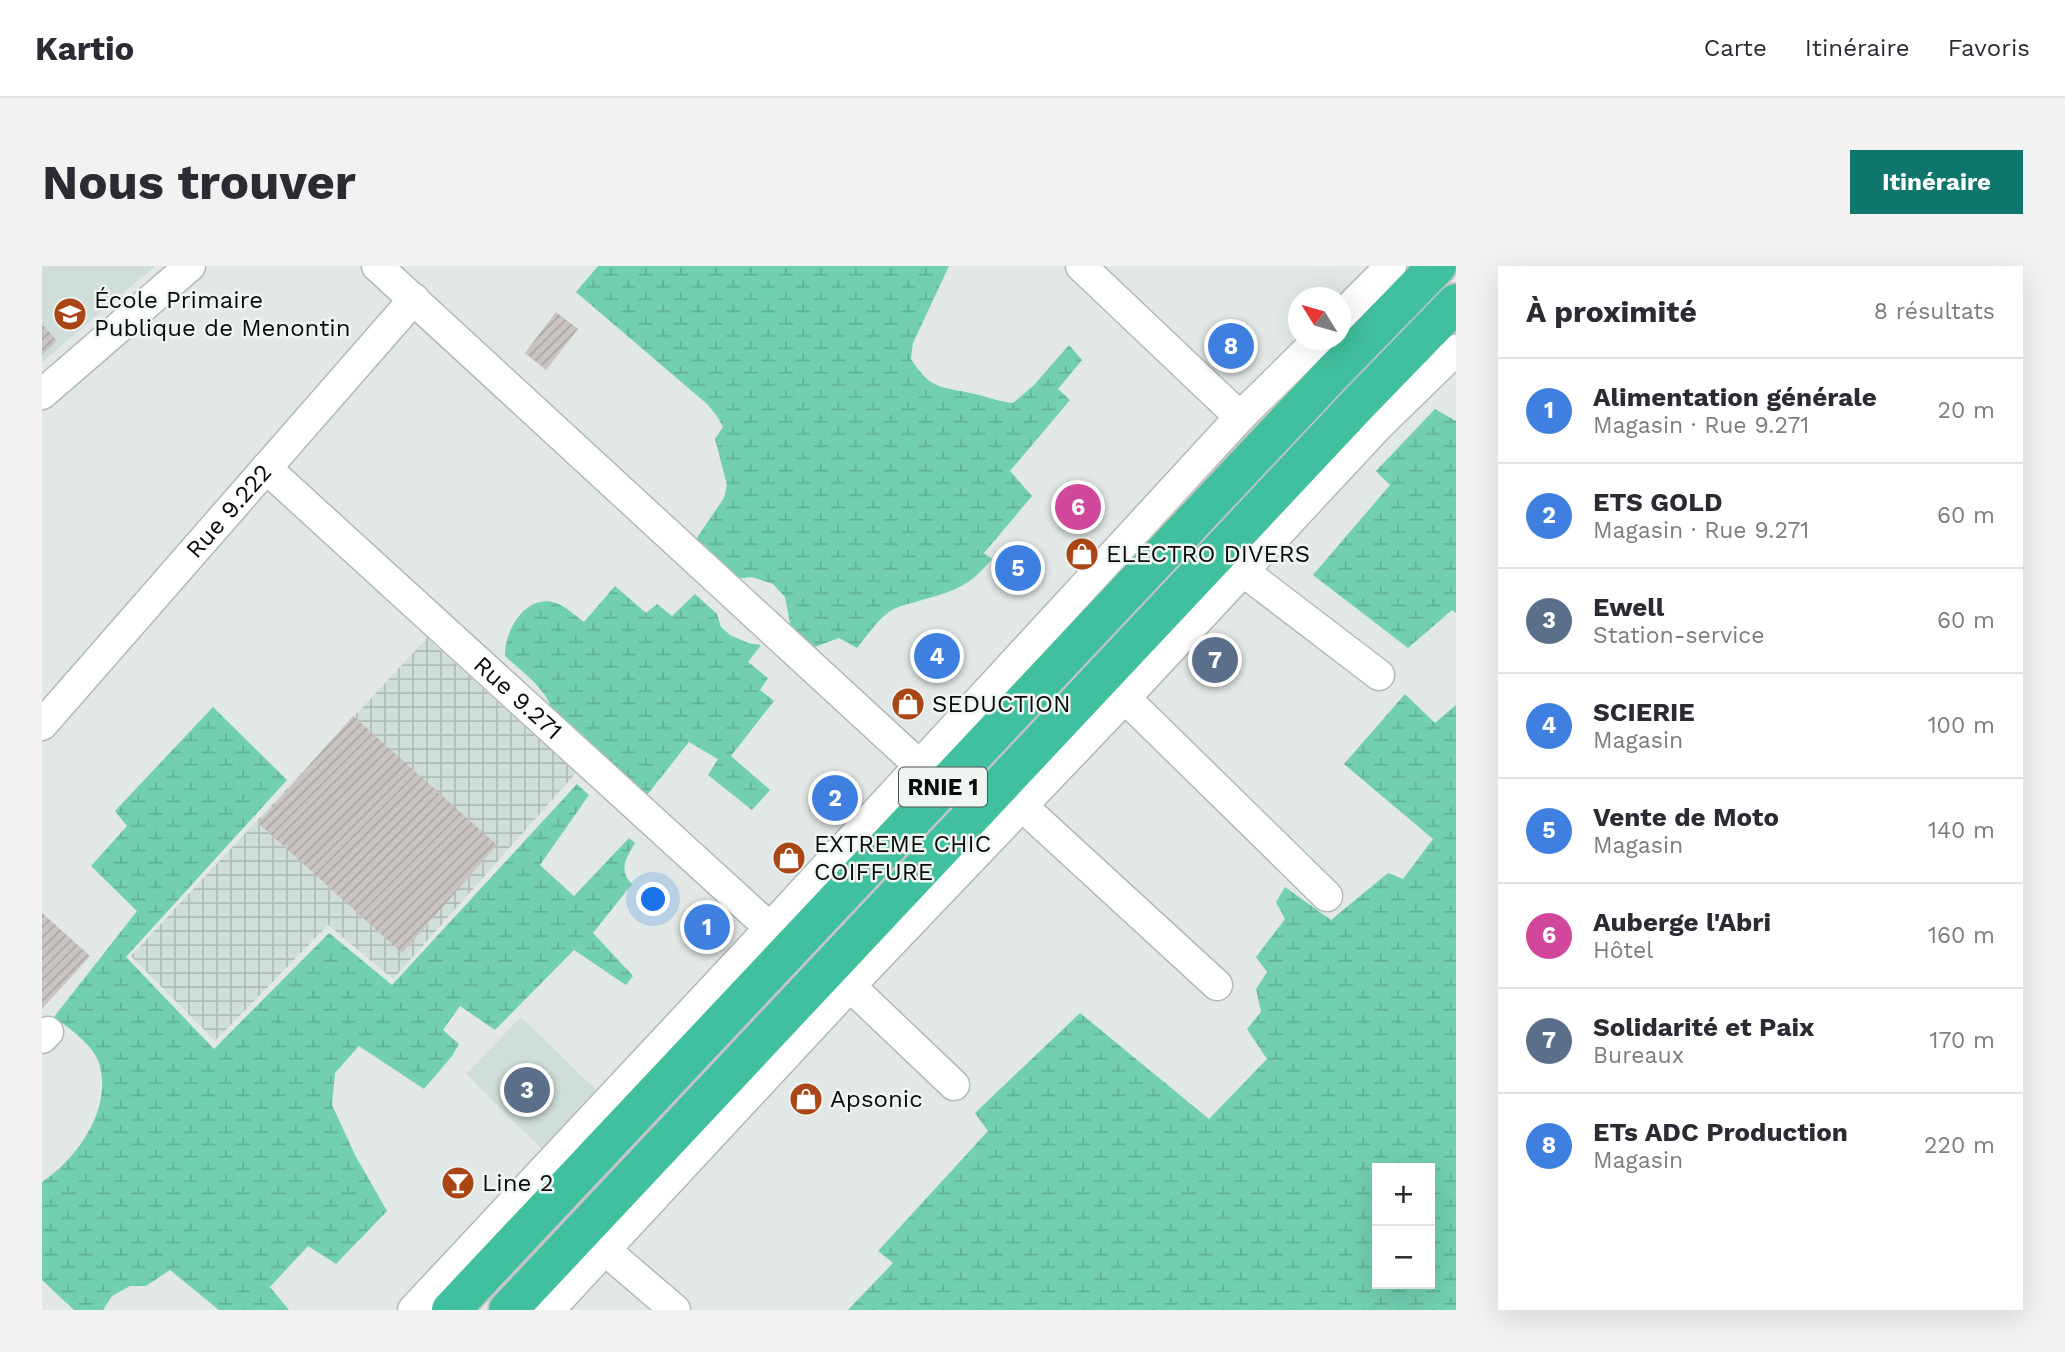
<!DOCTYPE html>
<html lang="fr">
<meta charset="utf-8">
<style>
:root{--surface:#fff;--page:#f2f2f3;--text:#2b2b33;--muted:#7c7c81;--line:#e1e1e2;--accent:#0f766e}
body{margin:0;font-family:"Work Sans",sans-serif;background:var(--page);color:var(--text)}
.controls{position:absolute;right:21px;bottom:21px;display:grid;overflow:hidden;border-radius:0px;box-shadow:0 7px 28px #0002}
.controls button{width:63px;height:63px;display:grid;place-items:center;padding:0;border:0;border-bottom:2px solid var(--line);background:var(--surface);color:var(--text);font:35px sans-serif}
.compass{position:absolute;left:1246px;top:21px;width:63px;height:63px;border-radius:50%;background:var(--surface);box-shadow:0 7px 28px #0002;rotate:307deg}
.you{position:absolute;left:612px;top:634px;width:24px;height:24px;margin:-18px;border:5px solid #fff;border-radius:50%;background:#1a73e8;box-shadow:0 0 0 10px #1a73e833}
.badge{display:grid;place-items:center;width:46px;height:46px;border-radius:50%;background:var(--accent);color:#fff;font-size:23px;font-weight:700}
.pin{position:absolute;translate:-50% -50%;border:4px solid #fff;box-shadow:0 2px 7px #0006}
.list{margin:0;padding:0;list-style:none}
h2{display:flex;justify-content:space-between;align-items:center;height:91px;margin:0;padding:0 28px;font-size:30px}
h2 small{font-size:23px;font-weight:400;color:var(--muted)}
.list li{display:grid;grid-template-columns:46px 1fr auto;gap:21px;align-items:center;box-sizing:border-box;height:105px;padding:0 28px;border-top:2px solid var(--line)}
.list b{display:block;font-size:26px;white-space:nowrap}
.list p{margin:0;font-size:23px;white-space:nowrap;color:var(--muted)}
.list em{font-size:23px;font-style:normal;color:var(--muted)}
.map{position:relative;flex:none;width:1414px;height:1044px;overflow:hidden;border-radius:0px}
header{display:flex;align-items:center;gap:42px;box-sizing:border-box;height:98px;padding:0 35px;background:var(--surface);border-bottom:2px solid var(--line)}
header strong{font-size:33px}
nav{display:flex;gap:38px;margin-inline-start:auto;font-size:24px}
.intro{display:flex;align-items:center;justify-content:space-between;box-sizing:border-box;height:168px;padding:0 42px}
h1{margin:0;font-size:49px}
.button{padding:18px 32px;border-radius:0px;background:var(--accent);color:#fff;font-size:24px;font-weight:700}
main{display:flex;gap:42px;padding:0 42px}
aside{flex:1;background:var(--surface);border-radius:0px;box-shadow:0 7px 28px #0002}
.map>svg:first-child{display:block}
</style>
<header>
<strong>Kartio</strong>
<nav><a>Carte</a><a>Itinéraire</a><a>Favoris</a></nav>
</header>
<div class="intro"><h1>Nous trouver</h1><a class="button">Itinéraire</a></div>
<main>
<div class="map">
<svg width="1414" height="1044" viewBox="0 0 1414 1044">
<defs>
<pattern id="industrial-grid" width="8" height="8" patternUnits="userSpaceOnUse" patternTransform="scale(1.75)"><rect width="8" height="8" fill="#cfded8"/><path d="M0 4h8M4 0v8" fill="none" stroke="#b0bdb8"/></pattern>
<pattern id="wetland-marsh" width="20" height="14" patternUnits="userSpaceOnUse" patternTransform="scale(1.75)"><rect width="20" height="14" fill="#72cfb2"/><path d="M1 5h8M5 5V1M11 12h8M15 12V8" fill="none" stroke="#61b198"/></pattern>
<pattern id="building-hatch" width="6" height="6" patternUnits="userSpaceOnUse" patternTransform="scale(1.75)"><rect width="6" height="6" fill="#c9c3c1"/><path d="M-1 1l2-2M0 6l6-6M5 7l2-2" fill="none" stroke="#aba6a4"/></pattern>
</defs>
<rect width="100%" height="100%" fill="#e1e8e5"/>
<path fill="#cfded8" d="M 0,0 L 113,0 L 0,96 Z
M 479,751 L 556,826 L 502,885 L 424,808 Z"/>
<path fill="url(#industrial-grid)" d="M 385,372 L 534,507 L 351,713 L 286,659 L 173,775 L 89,690 Z"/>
<path fill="url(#wetland-marsh)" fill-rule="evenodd" d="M 556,0 L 907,0 L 871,77 L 869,93 C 890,126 900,120 933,128 C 947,131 957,136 971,137 L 992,119 L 1027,79 L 1040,94 L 1016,123 L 1028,134 L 968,205 L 990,230 L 942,287 L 950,293 C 926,321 915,324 880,334 C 872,337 862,338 854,342 C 838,349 826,369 815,382 L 797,372 L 770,382 L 749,363 L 743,331 L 731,318 L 710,311 L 690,313 L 652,276 L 682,232 L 685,219 L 673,173 L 681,161 L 675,150 L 665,138 L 534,26 Z
M 1393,143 L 1414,155 L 1414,347 L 1410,344 L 1366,382 L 1271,309 L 1348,219 L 1334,205 Z
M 573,320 L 604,347 L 615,338 L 630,350 L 653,328 L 675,348 L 679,361 L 688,369 L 706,377 L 719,379 L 706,396 L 726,412 L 718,424 L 732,435 L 689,490 L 728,524 L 710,544 L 666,509 L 676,493 L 647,476 L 601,534 L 509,449 C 513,429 477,403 463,390 C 462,365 484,327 514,337 C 523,340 534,350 542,356 Z
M 1363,428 L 1393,457 L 1414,439 L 1414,1044 L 806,1044 L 851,997 L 836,985 L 946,865 L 933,847 L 1038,747 L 1167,853 L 1225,793 L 1205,763 L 1219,746 L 1214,723 L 1225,706 L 1214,691 L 1243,653 L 1234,636 L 1243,621 L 1289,654 L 1346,607 L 1361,613 L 1391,573 L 1302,498 ZM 1335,902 L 1388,902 L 1388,1018 L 1335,1018 Z
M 171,441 L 245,514 L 84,691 L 172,783 L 287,667 L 350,719 L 535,518 L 547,529 L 498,599 L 532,630 L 587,572 L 593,577 C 584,592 576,604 590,618 L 551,667 L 591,710 L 584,719 L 532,684 L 453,764 L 418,740 L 401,764 L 417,778 L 410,790 L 382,823 L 317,780 L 293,807 L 290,839 L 313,889 L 345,945 L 294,998 L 266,980 L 228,1021 L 247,1044 L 177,1044 L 128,1004 L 104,1020 L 88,1020 L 70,1030 L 61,1044 L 32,1044 L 0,1014 L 0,916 C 36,892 71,842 57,797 C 52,780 26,761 12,751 L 95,645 L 49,600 L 85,560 L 73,545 Z"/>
<path fill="url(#building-hatch)" d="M 514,46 L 536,63 L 504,104 L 483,87 Z
M 0,58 L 15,75 L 0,89 Z
M 311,450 L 455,579 L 360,687 L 216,557 Z
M 0,647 L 48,690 L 0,743 Z"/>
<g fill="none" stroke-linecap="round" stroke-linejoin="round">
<defs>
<g id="street">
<path d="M 335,0 L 878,500"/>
<path d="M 1039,0 L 1198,151"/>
<path d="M 1298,51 L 1349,0"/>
<path d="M 0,128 L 148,0"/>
<path id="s1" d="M 224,202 L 728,662"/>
<path d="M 1201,305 L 1337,409"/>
<path d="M 1083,432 L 1285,630"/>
<path id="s2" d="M 0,459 L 372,33"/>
<path d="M 979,539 L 1175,719"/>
<path d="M 808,720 L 912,819"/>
<path d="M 0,772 L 6,766"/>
<path d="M 562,983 L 633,1044"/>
<path d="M 371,1044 L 728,662 L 1198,151 L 1276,74"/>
<path d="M 507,1044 L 808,720 L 1083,432 L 1336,160 L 1414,84"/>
</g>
<path id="highway" d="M 409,1044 L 1288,110 L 1395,0
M 466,1044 L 1315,139 L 1414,37"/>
</defs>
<use href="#street" stroke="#b3bab7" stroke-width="33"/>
<use href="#highway" stroke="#c4c5c4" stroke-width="42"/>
<use href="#street" stroke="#fff" stroke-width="30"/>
<use href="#highway" stroke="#40c09e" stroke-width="38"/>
</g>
<defs>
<symbol id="school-disc" viewBox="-11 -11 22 22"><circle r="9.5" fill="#aa4515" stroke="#eef5f2"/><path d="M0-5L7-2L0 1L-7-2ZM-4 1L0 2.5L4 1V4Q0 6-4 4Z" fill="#fff"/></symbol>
<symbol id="shop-disc" viewBox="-11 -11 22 22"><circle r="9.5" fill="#aa4515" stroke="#eef5f2"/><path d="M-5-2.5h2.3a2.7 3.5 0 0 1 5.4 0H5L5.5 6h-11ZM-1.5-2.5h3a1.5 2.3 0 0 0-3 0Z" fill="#fff"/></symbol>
<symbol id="bar-disc" viewBox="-11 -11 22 22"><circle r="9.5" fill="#aa4515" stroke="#eef5f2"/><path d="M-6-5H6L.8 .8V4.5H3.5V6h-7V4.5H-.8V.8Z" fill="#fff"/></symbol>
</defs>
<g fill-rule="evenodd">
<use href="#school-disc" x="9" y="29" width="38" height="38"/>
<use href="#shop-disc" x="1021" y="269" width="38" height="38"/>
<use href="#shop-disc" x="847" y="419" width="38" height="38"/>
<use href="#shop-disc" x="728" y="573" width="38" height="38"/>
<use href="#shop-disc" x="745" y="814" width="38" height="38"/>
<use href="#bar-disc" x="397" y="898" width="38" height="38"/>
</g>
<g text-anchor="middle" stroke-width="5" stroke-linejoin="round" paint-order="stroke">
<rect fill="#eef5f2" stroke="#4e5250" stroke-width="2" x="857" y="501.5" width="88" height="39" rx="5"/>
<g font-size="23" font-weight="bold" fill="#0a0c0b">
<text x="901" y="529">RNIE 1</text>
</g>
<g font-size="24" fill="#0a0c0b" stroke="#eef5f2" text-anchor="start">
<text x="52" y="42">École Primaire<tspan x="52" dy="28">Publique de Menontin</tspan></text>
<text x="1064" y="296">ELECTRO DIVERS</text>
<text x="890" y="446">SEDUCTION</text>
<text x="772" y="586">EXTREME CHIC<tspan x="772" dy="28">COIFFURE</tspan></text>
<text x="788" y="841">Apsonic</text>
<text x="440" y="925">Line 2</text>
</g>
<g font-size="24" fill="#0a0c0b" stroke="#eef5f2">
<text dy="8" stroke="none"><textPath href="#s2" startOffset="284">Rue 9.222</textPath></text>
<text dy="8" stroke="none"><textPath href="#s1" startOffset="341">Rue 9.271</textPath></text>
</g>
</g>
</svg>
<div class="controls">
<button>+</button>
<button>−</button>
</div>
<svg class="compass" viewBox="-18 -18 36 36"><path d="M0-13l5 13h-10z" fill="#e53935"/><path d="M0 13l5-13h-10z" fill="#7c7c81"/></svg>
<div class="you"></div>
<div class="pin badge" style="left:665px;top:661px;background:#3f7fe0">1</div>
<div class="pin badge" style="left:793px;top:532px;background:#3f7fe0">2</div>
<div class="pin badge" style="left:485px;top:824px;background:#5c6f8a">3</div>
<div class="pin badge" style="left:895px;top:390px;background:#3f7fe0">4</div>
<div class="pin badge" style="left:976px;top:302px;background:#3f7fe0">5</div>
<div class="pin badge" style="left:1036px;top:241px;background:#d1479c">6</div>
<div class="pin badge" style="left:1173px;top:394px;background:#5c6f8a">7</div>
<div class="pin badge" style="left:1189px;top:80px;background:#3f7fe0">8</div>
</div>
<aside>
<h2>À proximité<small>8 résultats</small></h2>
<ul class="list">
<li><span class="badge" style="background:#3f7fe0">1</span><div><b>Alimentation générale</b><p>Magasin · Rue 9.271</p></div><em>20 m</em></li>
<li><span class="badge" style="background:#3f7fe0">2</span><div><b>ETS GOLD</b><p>Magasin · Rue 9.271</p></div><em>60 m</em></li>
<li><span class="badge" style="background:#5c6f8a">3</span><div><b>Ewell</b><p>Station-service</p></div><em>60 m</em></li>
<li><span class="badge" style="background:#3f7fe0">4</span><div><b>SCIERIE</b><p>Magasin</p></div><em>100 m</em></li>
<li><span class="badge" style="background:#3f7fe0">5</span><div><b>Vente de Moto</b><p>Magasin</p></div><em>140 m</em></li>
<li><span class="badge" style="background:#d1479c">6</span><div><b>Auberge l'Abri</b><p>Hôtel</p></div><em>160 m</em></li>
<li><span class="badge" style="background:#5c6f8a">7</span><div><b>Solidarité et Paix</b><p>Bureaux</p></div><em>170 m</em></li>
<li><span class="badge" style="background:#3f7fe0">8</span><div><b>ETs ADC Production</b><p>Magasin</p></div><em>220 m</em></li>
</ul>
</aside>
</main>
